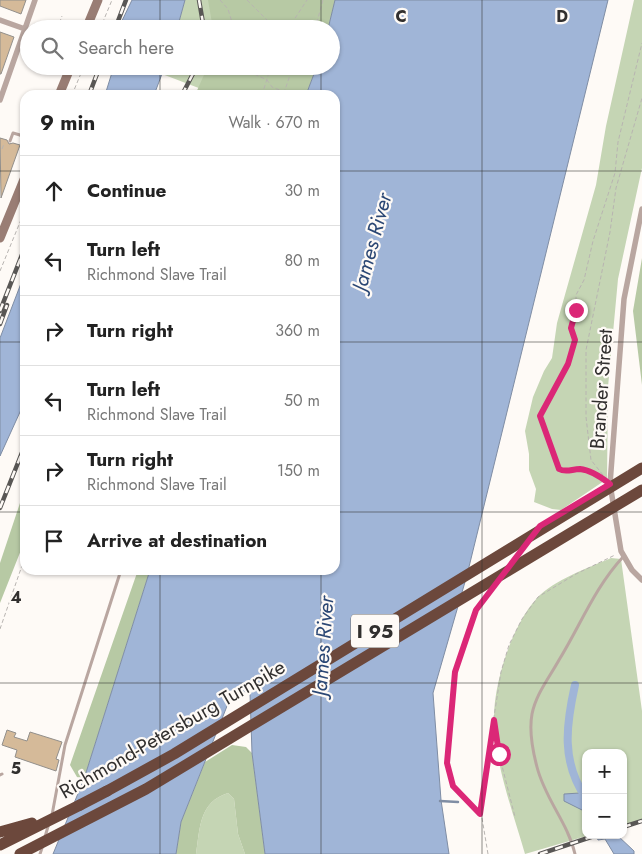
<!DOCTYPE html>
<meta charset="utf-8">
<style>
:root{--surface:#fff;--page:#f6f6f6;--text:#222;--muted:#767676;--line:#e0e0e0}
body{margin:0;font-family:Jost,sans-serif;background:var(--page);color:var(--text)}
.controls{position:absolute;right:15px;bottom:15px;display:grid;overflow:hidden;border-radius:10px;box-shadow:0 1px 4px #0004}
.controls button{width:45px;height:45px;display:grid;place-items:center;padding:0;border:0;border-bottom:1px solid var(--line);background:var(--surface);color:var(--text);font:25px sans-serif}
.stop{position:absolute;width:15px;height:15px;margin:-11px;border:4px solid #db2777;border-radius:50%;background:#fff}
.stop.end{background:#db2777;border-color:#fff;box-shadow:0 1px 5px #0008}
.list{margin:0;padding:0;list-style:none}
h2{display:flex;justify-content:space-between;align-items:center;height:65px;margin:0;padding:0 20px;font-size:21px}
h2 small{font-size:16px;font-weight:400;color:var(--muted)}
.list li{display:grid;grid-template-columns:32px 1fr auto;gap:15px;align-items:center;box-sizing:border-box;height:70px;padding:0 20px;border-top:1px solid var(--line)}
.list b{display:block;font-size:19px;white-space:nowrap}
.list p{margin:0;font-size:16px;white-space:nowrap;color:var(--muted)}
.list em{font-size:16px;font-style:normal;color:var(--muted)}
.icon{flex:none;width:28px;height:28px;fill:none;stroke:currentColor;stroke-width:2;stroke-linecap:round;stroke-linejoin:round}
.map{position:relative;flex:none;width:642px;height:854px;overflow:hidden}
.search{position:absolute;background:var(--surface);box-shadow:0 1px 4px #0004;left:20px;top:20px;width:320px;height:55px;display:flex;align-items:center;gap:12px;box-sizing:border-box;padding:0 18px;border-radius:28px;color:var(--muted);font-size:19px}
.panel{position:absolute;background:var(--surface);box-shadow:0 1px 4px #0004;left:20px;top:90px;width:320px;height:485px;border-radius:15px}
.map>svg:first-child{display:block}
</style>
<div class="map">
<svg width="642" height="854" viewBox="0 0 642 854">
<rect width="100%" height="100%" fill="#fefaf6"/>
<path fill="#c5d5b4" d="M 185,0 L 335,0 L 328,29 L 177,29 Z
M 634,0 L 642,0 L 642,168 L 618,279 L 608,387 L 607,479 L 561,510 L 552,509 L 534,502 L 536,489 L 529,470 L 529,454 L 525,431 L 533,397 L 544,371 L 552,358 L 557,323 L 596,185 L 606,126 Z
M 165,66 L 317,66 L 306,95 L 217,95 L 162,74 Z
M 611,558 L 621,559 L 642,711 L 642,820 L 623,825 L 623,753 L 586,753 L 586,835 L 590,835 L 525,854 C 513,812 495,765 494,721 C 493,684 512,625 537,598 C 554,580 588,568 611,558 Z
M 228,793 L 234,799 L 238,834 L 245,854 L 196,854 C 200,828 199,802 228,793 Z"/>
<path fill="#b7c9a4" d="M 208,0 L 335,0 L 328,29 L 213,29 Z
M 208,66 L 317,66 L 306,95 L 195,95 Z
M 642,258 L 642,385 L 633,311 Z
M 25,488 L 25,540 L 0,603 L 0,563 Z
M 138,570 L 150,570 L 84,779 L 77,777 L 70,765 Z
M 232,745 L 246,747 L 252,753 L 265,854 L 245,854 L 238,834 L 234,799 L 228,793 C 199,802 200,828 196,854 L 176,854 L 181,822 L 205,762 Z"/>
<path fill="#a0b5d7" stroke="#7f8da4" d="M 132,0 L 185,0 L 177,29 L 118,29 Z
M 335,0 L 608,0 L 467,575 L 433,693 L 441,800 L 449,854 L 265,854 L 252,753 L 250,694 L 238,689 L 231,696 L 181,822 L 176,854 L 53,854 L 84,779 L 150,570 L 335,570 L 335,95 L 306,95 L 317,66 L 331,66 L 331,29 L 328,29 Z
M 114,66 L 165,66 L 154,95 L 105,95 Z
M 25,273 L 25,401 L 0,456 L 0,338 Z
M 580,793 L 586,794 L 586,812 L 564,801 L 564,794 Z
M 596,835 L 617,835 L 634,851 L 634,854 L 614,854 L 605,839 L 598,840 Z"/>
<g fill="none" stroke-linecap="round" stroke-linejoin="round">
<path stroke="#7f8da4" stroke-width="2.5" d="M 440,801 L 458,802"/>
<path stroke="#a0b5d7" stroke-width="8" d="M 575,685 C 566,725 561,762 586,798"/>
</g>
<path fill="#d5ba99" stroke="#928f8b" d="M 0,0 L 26,0 L 21,14 L 0,6 Z
M 0,32 L 14,37 L 1,74 L 0,74 Z
M 0,138 L 7,140 L 9,144 L 13,143 L 20,145 L 1,198 Z
M 7,730 L 16,733 L 14,737 L 27,741 L 30,732 L 62,742 L 56,759 L 59,760 L 56,771 L 15,757 L 17,750 L 2,745 Z"/>
<g fill="none" stroke-linecap="round" stroke-linejoin="round">
<path stroke="#b8b4b1" stroke-width="1" stroke-dasharray="4 2.5" stroke-linecap="butt" d="M 220,0 L 228,9 L 234,29
M 247,0 L 276,29
M 34,24 L 47,29
M 57,29 L 62,16
M 100,29 L 112,0
M 288,29 L 307,0
M 315,29 L 323,0
M 237,66 L 267,80 L 272,87 L 282,91 L 285,90 L 293,66
M 72,95 L 84,66
M 262,95 L 271,66
M 2,149 L 4,144
M 0,271 L 25,210
M 603,475 L 591,460 L 586,417 L 586,350 L 610,232 L 616,188 L 642,98
M 603,479 L 580,469 L 563,471 L 559,469 L 540,416 L 568,364 L 575,340 L 571,328 L 576,310 L 576,295 L 584,280 L 593,241 L 615,173 L 618,142 L 642,43
M 0,629 L 25,557
M 494,723 L 499,754 L 515,817
M 480,814 L 453,786 L 447,763 L 455,671 L 476,610 L 487,595
M 488,854 L 480,806 L 501,672 L 509,645 L 522,619 L 538,597 L 576,574 L 615,555"/>
<path stroke="#b9a6a0" stroke-width="3" d="M 25,135 L 20,135 L 25,140
M 10,141 L 13,133 L 20,135
M 0,775 L 2,774
M 52,815 L 65,745 L 121,570
M 45,837 L 49,823
M 40,854 L 43,845
M 575,854 C 568,823 545,799 537,767 C 533,752 529,730 532,714 C 536,694 549,678 559,660 C 580,626 595,587 623,557"/>
<path stroke="#b9a6a0" stroke-width="5.5" d="M 0,20 L 25,29
M 0,100 L 35,0
M 642,209 L 624,299 L 610,484 L 621,551 L 632,570 L 642,580"/>
<path stroke="#997d74" stroke-width="9" d="M 86,29 L 98,0
M 59,95 L 71,66
M 0,238 L 25,177"/>
<path stroke="#6c483c" stroke-width="11" d="M 80,805 L 107,791"/>
<defs>
<path id="rail" d="M 199,0 L 204,29
M 115,29 L 126,0
M 89,95 L 100,66
M 182,95 L 197,66
M 0,311 L 25,247
M 0,324 L 7,305
M 0,508 L 25,445
M 623,827 L 642,821
M 540,854 L 597,835"/>
</defs>
<use href="#rail" stroke="#595755" stroke-width="4.5"/>
<use href="#rail" stroke="#fefaf6" stroke-width="2.5" stroke-dasharray="8" stroke-linecap="butt"/>
<path stroke="#6c483c" stroke-width="11" d="M 107,791 L 174,754 L 642,468
M 0,832 L 32,823
M 0,845 L 80,805
M 20,854 L 146,789 L 642,490"/>
</g>
<g fill="none" stroke-linecap="round" stroke-linejoin="round">
<path stroke="#db2777" stroke-width="6" d="M 499,754 L 494,720 L 480,814 L 453,786 L 447,763 L 455,672 L 476,610 L 540,526 L 610,484 C 601,477 591,470 580,469 C 572,469 566,473 559,469 L 540,416 L 568,364 L 575,340 L 571,328 L 576,310"/>
</g>
<path fill="none" stroke="#312f2e" stroke-width="1" stroke-opacity="0.55" d="M 160,0 L 160,29M 321,0 L 321,29M 482,0 L 482,854M 160,66 L 160,95M 321,66 L 321,95M 0,171 L 25,171M 335,171 L 642,171M 0,342 L 25,342M 335,342 L 642,342M 0,512 L 25,512M 335,512 L 642,512M 160,570 L 160,854M 321,570 L 321,854M 0,683 L 642,683"/>
<g text-anchor="middle" stroke-width="4.5" stroke-linejoin="round" paint-order="stroke">
<rect fill="#fefaf6" stroke="#6e6c6a" stroke-width="1" x="351" y="614.5" width="48" height="33" rx="4"/>
<g font-size="19" font-weight="bold" fill="#312f2e">
<text x="375" y="638">I 95</text>
</g>
<g font-size="20" fill="#312f2e" stroke="#fefaf6">
<text transform="translate(601 389) rotate(-86)" y="7">Brander Street</text>
<text transform="translate(172 729) rotate(-30)" y="7">Richmond-Petersburg Turnpike</text>
</g>
<g font-size="21" font-style="italic" fill="#2b4774" stroke="#fefaf6">
<text transform="translate(372 242) rotate(-75)" y="7">James River</text>
<text transform="translate(323 646) rotate(-86)" y="7">James River</text>
</g>
</g>
<g font-size="16" text-anchor="middle" font-weight="bold" fill="#312f2e" stroke="#fefaf6" stroke-width="4.5" stroke-linejoin="round" paint-order="stroke">
<text x="401" y="22">C</text>
<text x="562" y="22">D</text>
<text x="16" y="603">4</text>
<text x="16" y="774">5</text>
</g>
</svg>
<div class="controls">
<button>+</button>
<button>−</button>
</div>
<div class="stop" style="left:499px;top:754px"></div>
<div class="stop end" style="left:576px;top:310px"></div>
<div class="search"><svg class="icon" aria-label="search" viewBox="0 0 24 24"><circle cx="10" cy="10" r="6"/><path d="M15 15l6 6"/></svg>Search here</div>
<section class="panel">
<h2>9 min<small>Walk · 670 m</small></h2>
<ul class="list">
<li><svg class="icon" aria-label="ahead" viewBox="0 0 24 24"><path d="M12 20V5M6 11l6-6 6 6"/></svg><div><b>Continue</b></div><em>30 m</em></li>
<li><svg class="icon" aria-label="left" viewBox="0 0 24 24"><path d="M17 20v-9H6M10 6l-5 5 5 5"/></svg><div><b>Turn left</b><p>Richmond Slave Trail</p></div><em>80 m</em></li>
<li><svg class="icon" aria-label="right" viewBox="0 0 24 24"><path d="M7 20v-9h11M14 6l5 5-5 5"/></svg><div><b>Turn right</b></div><em>360 m</em></li>
<li><svg class="icon" aria-label="left" viewBox="0 0 24 24"><path d="M17 20v-9H6M10 6l-5 5 5 5"/></svg><div><b>Turn left</b><p>Richmond Slave Trail</p></div><em>50 m</em></li>
<li><svg class="icon" aria-label="right" viewBox="0 0 24 24"><path d="M7 20v-9h11M14 6l5 5-5 5"/></svg><div><b>Turn right</b><p>Richmond Slave Trail</p></div><em>150 m</em></li>
<li><svg class="icon" aria-label="arrive" viewBox="0 0 24 24"><path d="M6 21V4h12l-3 4 3 4H6"/></svg><div><b>Arrive at destination</b></div></li>
</ul>
</section>
</div>
